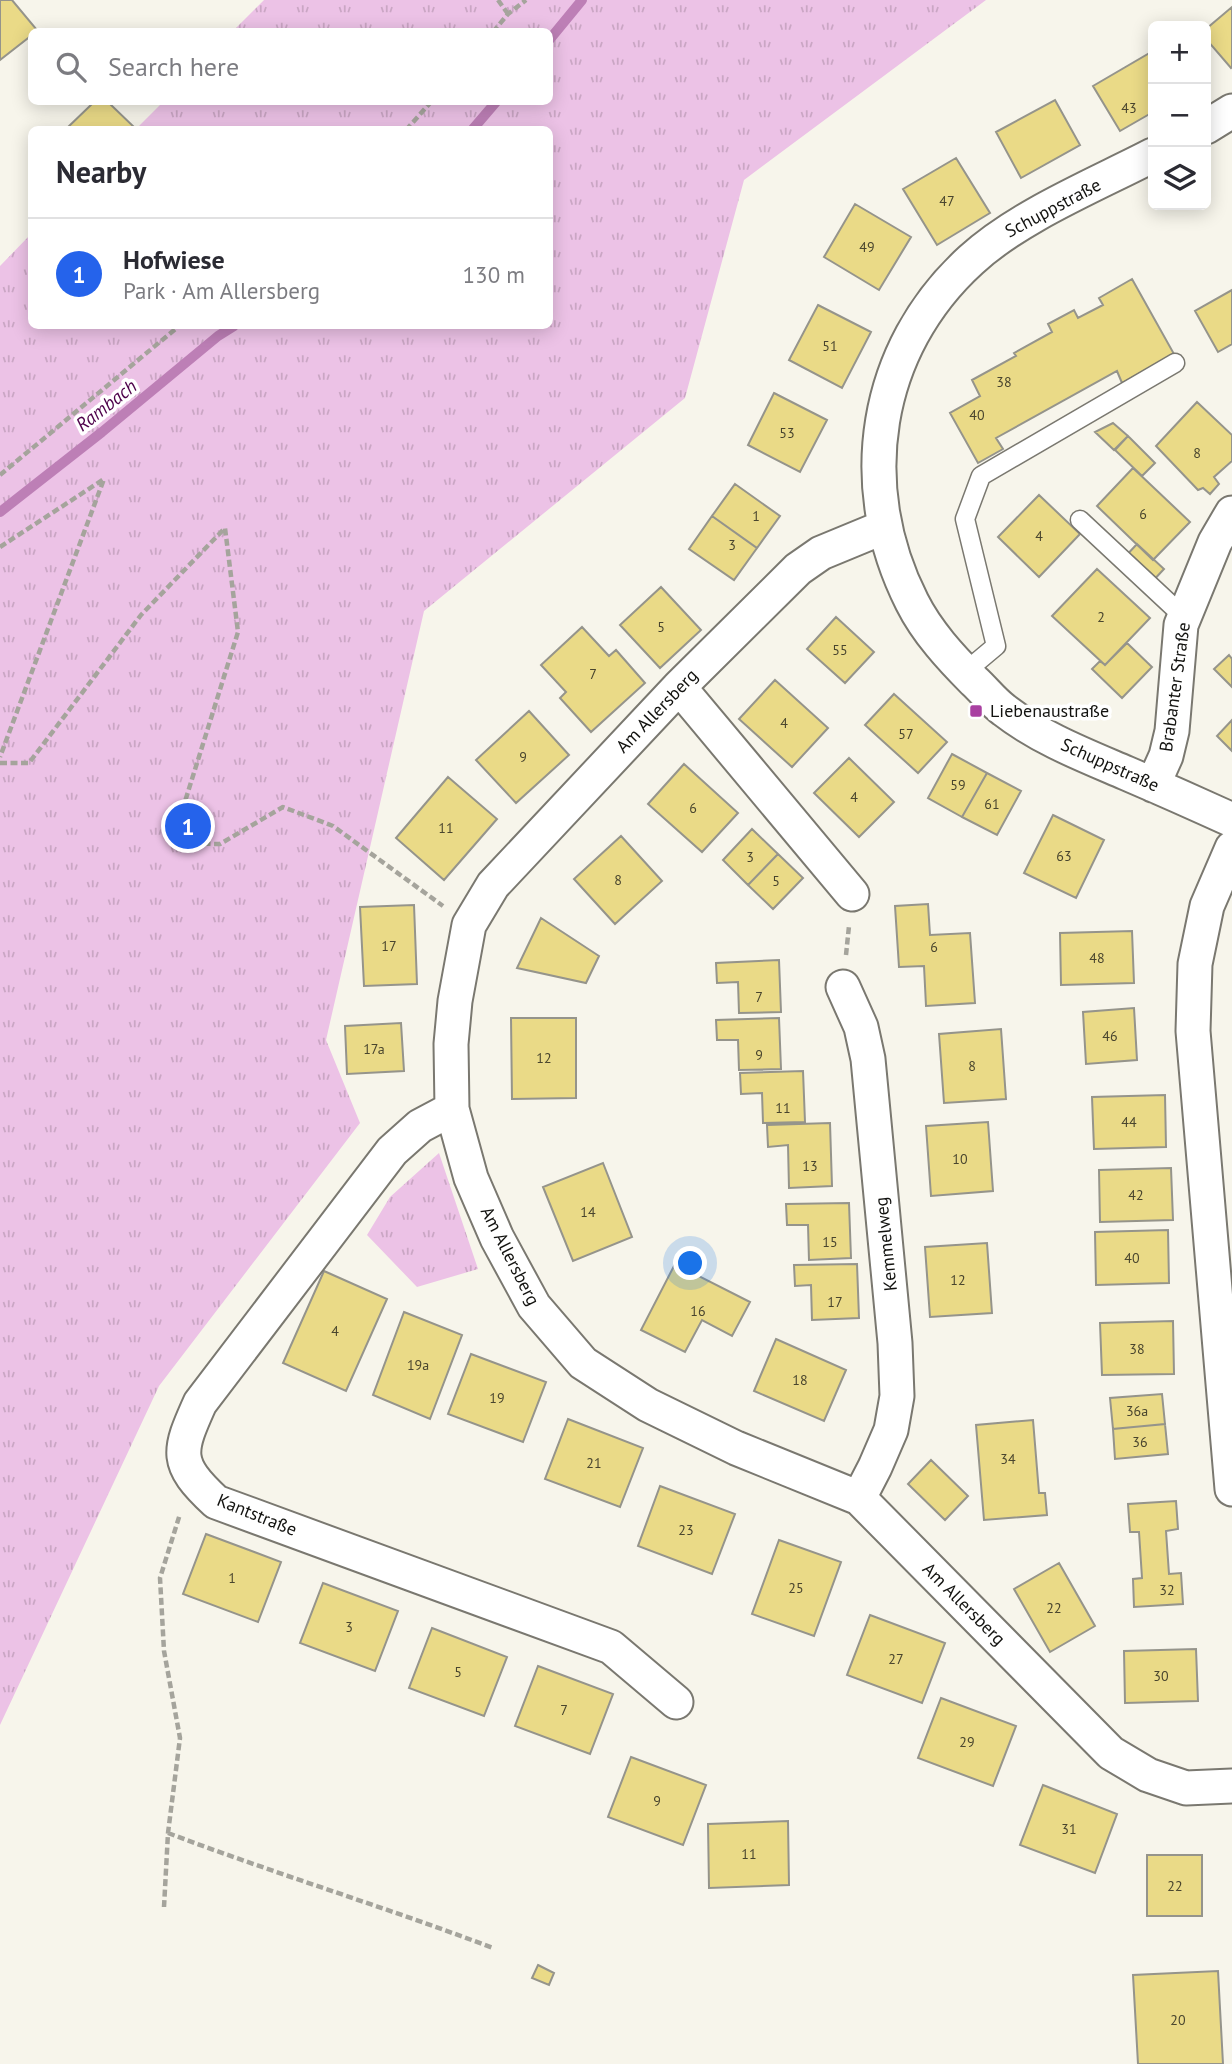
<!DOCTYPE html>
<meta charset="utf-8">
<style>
:root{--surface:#fff;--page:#f2f2f3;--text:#2b2b33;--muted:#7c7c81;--line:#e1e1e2;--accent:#2563eb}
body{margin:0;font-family:"PT Sans",sans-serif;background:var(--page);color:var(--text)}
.controls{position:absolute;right:21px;top:21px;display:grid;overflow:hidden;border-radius:10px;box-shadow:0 4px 18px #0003}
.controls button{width:63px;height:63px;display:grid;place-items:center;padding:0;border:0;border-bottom:2px solid var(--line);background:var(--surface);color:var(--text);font:35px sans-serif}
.you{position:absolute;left:691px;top:1264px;width:24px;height:24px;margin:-18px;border:5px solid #fff;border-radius:50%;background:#1a73e8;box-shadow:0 0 0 10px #1a73e833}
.badge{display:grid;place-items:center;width:46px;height:46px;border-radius:50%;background:var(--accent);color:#fff;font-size:23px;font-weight:700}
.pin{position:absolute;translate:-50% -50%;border:4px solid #fff;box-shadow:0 2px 7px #0006}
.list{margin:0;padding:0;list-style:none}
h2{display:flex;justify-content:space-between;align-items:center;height:91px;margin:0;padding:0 28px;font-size:30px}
h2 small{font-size:23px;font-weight:400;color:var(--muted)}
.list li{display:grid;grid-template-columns:46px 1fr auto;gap:21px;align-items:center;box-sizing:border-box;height:112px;padding:0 28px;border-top:2px solid var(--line)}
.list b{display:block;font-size:26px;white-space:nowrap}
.list p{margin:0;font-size:23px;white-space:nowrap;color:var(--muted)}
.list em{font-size:23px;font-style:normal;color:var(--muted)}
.icon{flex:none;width:38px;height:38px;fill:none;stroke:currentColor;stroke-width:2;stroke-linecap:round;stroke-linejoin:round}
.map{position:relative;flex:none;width:1232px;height:2064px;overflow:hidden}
.search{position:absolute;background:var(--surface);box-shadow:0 4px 18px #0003;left:28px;top:28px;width:525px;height:77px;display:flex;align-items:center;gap:18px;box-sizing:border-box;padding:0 24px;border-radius:10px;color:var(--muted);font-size:26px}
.panel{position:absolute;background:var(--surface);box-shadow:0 4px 18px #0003;left:28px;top:126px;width:525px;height:203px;border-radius:10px}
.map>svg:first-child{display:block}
</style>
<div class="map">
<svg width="1232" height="2064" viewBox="0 0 1232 2064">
<defs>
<pattern id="park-tufts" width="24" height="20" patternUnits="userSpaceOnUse" patternTransform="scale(1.75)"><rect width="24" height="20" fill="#ecc2e6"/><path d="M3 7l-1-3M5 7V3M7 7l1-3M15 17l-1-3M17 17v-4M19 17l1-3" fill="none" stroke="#caa6c4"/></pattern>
</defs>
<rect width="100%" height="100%" fill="#f7f5eb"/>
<path fill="url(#park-tufts)" d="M 264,0 L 986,0 L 744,180 L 685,398 L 424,611 L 326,1040 L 360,1123 L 159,1386 L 0,1725 L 0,266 L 31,234 L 32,326 L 550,326 L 550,130 L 136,129 L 163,102 L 550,102 L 550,32 L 233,31 Z
M 439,1153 L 478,1269 L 417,1287 L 367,1235 L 390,1197 Z"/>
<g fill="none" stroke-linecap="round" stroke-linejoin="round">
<path stroke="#bd7fb6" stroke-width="10" d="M 550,39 L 582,0
M 472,130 L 496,102
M 0,512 L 102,432 L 218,336 L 234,326"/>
</g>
<path fill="#eada87" stroke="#95948b" stroke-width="2" d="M 0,0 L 12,0 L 37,30 L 32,32 L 32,35 L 0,60 Z
M 1232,7 L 1232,67 L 1231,68 L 1206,39 L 1206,29 Z
M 1153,51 L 1153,112 L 1120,131 L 1093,86 Z
M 1055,100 L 1080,145 L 1021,178 L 996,132 Z
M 94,102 L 108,102 L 135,128 L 65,130 Z
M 956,158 L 990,213 L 937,245 L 903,189 Z
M 855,204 L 911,237 L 879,290 L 824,257 Z
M 1132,279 L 1174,354 L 1122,383 L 1117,371 L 996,438 L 1003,449 L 978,463 L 950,413 L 980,396 L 972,380 L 1016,356 L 1014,353 L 1052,332 L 1048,324 L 1074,310 L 1078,318 L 1103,305 L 1099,298 Z
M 1232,290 L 1232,344 L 1218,352 L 1195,311 Z
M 818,305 L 871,332 L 842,388 L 789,360 Z
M 774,393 L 827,420 L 800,472 L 748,445 Z
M 1197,402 L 1232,435 L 1232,461 L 1214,477 L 1219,484 L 1210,494 L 1203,488 L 1198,490 L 1156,446 Z
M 1113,423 L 1128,436 L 1114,450 L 1095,432 Z
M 1128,436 L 1155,463 L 1142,476 L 1115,450 Z
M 1133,468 L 1190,522 L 1153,560 L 1097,506 Z
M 735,484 L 780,516 L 757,548 L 712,516 Z
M 1039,495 L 1080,534 L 1039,577 L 998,537 Z
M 712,516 L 757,548 L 734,580 L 689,549 Z
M 1137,544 L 1164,569 L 1150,584 L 1123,559 Z
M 1097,569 L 1150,618 L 1105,665 L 1052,616 Z
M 661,587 L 701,630 L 660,668 L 620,625 Z
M 836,617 L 874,652 L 845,683 L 807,649 Z
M 582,627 L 609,656 L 616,650 L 645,683 L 591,732 L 560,698 L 566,692 L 541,665 Z
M 1127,643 L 1152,667 L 1122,698 L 1092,669 L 1100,661 L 1105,665 Z
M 1229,655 L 1232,659 L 1232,687 L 1214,669 Z
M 775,680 L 828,728 L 792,767 L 739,719 Z
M 894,694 L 947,742 L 918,773 L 865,725 Z
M 529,711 L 569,755 L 516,803 L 476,760 Z
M 1232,720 L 1232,751 L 1217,736 Z
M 952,754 L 987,773 L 962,817 L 928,798 Z
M 849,758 L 894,802 L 859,837 L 814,793 Z
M 684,764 L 738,813 L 702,852 L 648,804 Z
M 987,773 L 1021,791 L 997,835 L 962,817 Z
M 448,777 L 497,819 L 444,880 L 396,838 Z
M 1053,815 L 1104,840 L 1076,898 L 1024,873 Z
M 752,829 L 778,854 L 748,885 L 723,860 Z
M 621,836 L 662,881 L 615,924 L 574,879 Z
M 778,854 L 803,878 L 773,909 L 748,885 Z
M 928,904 L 930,935 L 970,933 L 975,1003 L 926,1006 L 924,966 L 899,967 L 895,906 Z
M 414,905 L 417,984 L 364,986 L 360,907 Z
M 541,918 L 599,956 L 586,983 L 517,968 Z
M 1132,931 L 1134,983 L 1061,985 L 1060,933 Z
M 779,960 L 781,1012 L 739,1013 L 738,982 L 717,983 L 716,963 Z
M 1134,1008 L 1137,1060 L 1086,1064 L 1083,1012 Z
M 511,1018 L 576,1018 L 576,1098 L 512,1099 Z
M 779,1018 L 781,1069 L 739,1070 L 738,1040 L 717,1040 L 716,1020 Z
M 401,1023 L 404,1071 L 347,1074 L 345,1026 Z
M 1001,1029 L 1006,1099 L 944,1103 L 939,1034 Z
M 803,1071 L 805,1122 L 763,1123 L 762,1093 L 741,1094 L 740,1073 Z
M 1165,1095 L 1166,1147 L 1094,1149 L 1092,1097 Z
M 988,1122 L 993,1191 L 931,1196 L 926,1126 Z
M 830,1123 L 832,1186 L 789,1188 L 788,1145 L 768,1147 L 767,1125 Z
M 603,1163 L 632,1237 L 573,1261 L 543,1187 Z
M 1171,1168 L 1173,1220 L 1100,1222 L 1099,1170 Z
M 849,1203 L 851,1258 L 809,1260 L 808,1225 L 787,1225 L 786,1204 Z
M 1168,1230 L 1169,1283 L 1096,1285 L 1095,1232 Z
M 987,1243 L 992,1313 L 930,1317 L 925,1247 Z
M 675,1264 L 750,1302 L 732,1336 L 702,1320 L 685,1352 L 641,1330 Z
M 857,1264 L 859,1318 L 812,1320 L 811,1285 L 795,1286 L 794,1265 Z
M 324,1271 L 387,1299 L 346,1391 L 283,1363 Z
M 404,1312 L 462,1335 L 430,1419 L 373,1395 Z
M 1173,1321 L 1174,1374 L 1102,1375 L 1100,1323 Z
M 776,1339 L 846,1370 L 824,1421 L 754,1391 Z
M 471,1354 L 546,1382 L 523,1442 L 448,1414 Z
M 1162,1394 L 1165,1424 L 1113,1429 L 1110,1398 Z
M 568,1419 L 643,1448 L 620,1507 L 545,1479 Z
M 1033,1420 L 1039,1493 L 1045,1493 L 1047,1515 L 984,1520 L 976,1425 Z
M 1165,1424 L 1168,1454 L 1115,1459 L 1113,1429 Z
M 931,1460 L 968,1496 L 945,1520 L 908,1484 Z
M 660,1486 L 735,1514 L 712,1574 L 638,1546 Z
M 1176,1501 L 1178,1529 L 1166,1531 L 1169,1574 L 1181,1573 L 1183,1604 L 1134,1607 L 1133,1579 L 1142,1578 L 1139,1532 L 1130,1532 L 1128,1504 Z
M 206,1534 L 281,1562 L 258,1622 L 183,1594 Z
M 779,1540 L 841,1562 L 814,1636 L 752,1614 Z
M 1059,1563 L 1095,1626 L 1050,1652 L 1014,1589 Z
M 323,1583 L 398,1611 L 375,1671 L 300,1643 Z
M 870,1615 L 945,1643 L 922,1703 L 847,1675 Z
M 432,1628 L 507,1657 L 484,1716 L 409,1688 Z
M 1196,1649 L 1198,1701 L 1125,1703 L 1124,1651 Z
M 538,1666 L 613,1694 L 590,1754 L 515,1726 Z
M 941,1698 L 1016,1726 L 993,1786 L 918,1758 Z
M 631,1757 L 706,1785 L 683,1845 L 608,1817 Z
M 1043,1785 L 1117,1814 L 1095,1873 L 1020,1845 Z
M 788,1821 L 789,1885 L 709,1888 L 708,1824 Z
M 1147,1855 L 1202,1855 L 1202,1916 L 1147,1916 Z
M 538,1965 L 554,1973 L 549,1985 L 532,1978 Z
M 1218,1971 L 1223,2064 L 1138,2064 L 1133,1975 Z"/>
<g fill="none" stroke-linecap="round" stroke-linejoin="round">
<defs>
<path id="lane" d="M 1080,520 L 1184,617
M 965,672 L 996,646 L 965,519 L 981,476 L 1175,363"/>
<path id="street" d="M 1206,127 L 1232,111
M 1153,155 C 1095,185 1019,216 971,260 C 873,349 853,486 912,602 C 927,632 951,658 974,681 C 984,690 993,702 1004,710 C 1040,738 1084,755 1126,773 C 1161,788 1197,804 1232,820
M 884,527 L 821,553 L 798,569 L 679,687 L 493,885 L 469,925 L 455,1001 L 451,1044 L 452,1109 L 471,1178 L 497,1238 L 534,1306 L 583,1363 L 648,1405 L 736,1448 L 859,1498 L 1111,1753 L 1148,1775 L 1186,1788 L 1232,1786
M 679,687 L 852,894
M 1153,785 L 1166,756 L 1172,731 L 1181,625 L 1215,542 L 1232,513
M 1232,848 L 1207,906 L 1195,964 L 1193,1031 L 1232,1489
M 843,987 L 861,1027 L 868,1059 L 895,1343 L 897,1396 L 891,1430 L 875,1467 L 859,1498
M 452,1109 L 420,1126 L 392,1151 L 200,1403 C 178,1452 174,1463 216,1502 L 611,1647 L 676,1702"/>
</defs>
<use href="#lane" stroke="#7a7870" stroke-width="21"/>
<use href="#street" stroke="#7a7870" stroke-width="37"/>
<path stroke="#a5a49c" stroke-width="4.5" stroke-dasharray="7 3.5" stroke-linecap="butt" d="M 498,0 L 508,14
M 493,32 L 508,14 L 526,0
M 406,130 L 431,102
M 0,475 L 179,326
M 0,547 L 104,479 L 0,757
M 0,763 L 29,763 L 141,615 L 225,528 L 238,632 L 172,843 L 220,844 L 283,807 L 333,826 L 443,906
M 846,955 L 849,926
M 168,1833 C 276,1874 385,1907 493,1948
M 164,1907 L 168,1833 L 180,1738 L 164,1651 L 160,1578 L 180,1514"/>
<use href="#lane" stroke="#fff" stroke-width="18"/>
<use href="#street" stroke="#fff" stroke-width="33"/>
</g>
<rect fill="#a940a1" stroke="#fff" stroke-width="2.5" x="969" y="704" width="14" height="14" rx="3.5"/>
<g text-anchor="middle" stroke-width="7" stroke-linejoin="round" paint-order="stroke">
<g font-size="14" fill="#49452e">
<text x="1129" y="113">43</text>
<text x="947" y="206">47</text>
<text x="867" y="252">49</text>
<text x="830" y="351">51</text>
<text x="1004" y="387">38</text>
<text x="977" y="420">40</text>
<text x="787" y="438">53</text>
<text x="1197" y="458">8</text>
<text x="1143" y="519">6</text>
<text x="756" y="521">1</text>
<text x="1039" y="541">4</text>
<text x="732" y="550">3</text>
<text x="1101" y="622">2</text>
<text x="661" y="632">5</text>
<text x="840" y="655">55</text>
<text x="593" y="679">7</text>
<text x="784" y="728">4</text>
<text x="906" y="739">57</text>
<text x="523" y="762">9</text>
<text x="958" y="790">59</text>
<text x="854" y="802">4</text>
<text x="992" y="809">61</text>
<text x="693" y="813">6</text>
<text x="446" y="833">11</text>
<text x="1064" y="861">63</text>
<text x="750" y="862">3</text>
<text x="618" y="885">8</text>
<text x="776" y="886">5</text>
<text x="389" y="951">17</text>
<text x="934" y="952">6</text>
<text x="1097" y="963">48</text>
<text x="759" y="1002">7</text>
<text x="1110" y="1041">46</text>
<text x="374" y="1054">17a</text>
<text x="759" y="1060">9</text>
<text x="544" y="1063">12</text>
<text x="972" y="1071">8</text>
<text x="783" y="1113">11</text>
<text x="1129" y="1127">44</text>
<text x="960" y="1164">10</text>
<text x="810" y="1171">13</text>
<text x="1136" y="1200">42</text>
<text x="588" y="1217">14</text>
<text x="830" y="1247">15</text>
<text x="1132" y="1263">40</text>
<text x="958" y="1285">12</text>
<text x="835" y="1307">17</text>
<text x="698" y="1316">16</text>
<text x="335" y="1336">4</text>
<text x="1137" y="1354">38</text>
<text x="418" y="1370">19a</text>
<text x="800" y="1385">18</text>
<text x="497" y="1403">19</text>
<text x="1137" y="1416">36a</text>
<text x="1140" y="1447">36</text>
<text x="1008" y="1464">34</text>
<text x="594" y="1468">21</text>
<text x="686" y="1535">23</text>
<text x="232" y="1583">1</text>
<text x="796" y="1593">25</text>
<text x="1167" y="1595">32</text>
<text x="1054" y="1613">22</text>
<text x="349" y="1632">3</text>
<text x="896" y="1664">27</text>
<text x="458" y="1677">5</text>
<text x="1161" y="1681">30</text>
<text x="564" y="1715">7</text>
<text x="967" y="1747">29</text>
<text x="657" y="1806">9</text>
<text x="1069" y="1834">31</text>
<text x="749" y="1859">11</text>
<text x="1175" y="1891">22</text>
<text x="1178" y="2025">20</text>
</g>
<g font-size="18" fill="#131310" stroke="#fff">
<text transform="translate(1053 208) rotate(-28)" y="6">Schuppstraße</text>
<text transform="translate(1175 687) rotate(-82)" y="6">Brabanter Straße</text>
<text transform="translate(657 711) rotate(-46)" y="6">Am Allersberg</text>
<text transform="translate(1110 765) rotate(24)" y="6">Schuppstraße</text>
<text transform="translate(886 1244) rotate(-96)" y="6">Kemmelweg</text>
<text transform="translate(510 1256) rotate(63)" y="6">Am Allersberg</text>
<text transform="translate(257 1515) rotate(22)" y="6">Kantstraße</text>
<text transform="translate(964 1604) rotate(45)" y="6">Am Allersberg</text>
</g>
<g font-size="18" fill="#131310" stroke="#fff" text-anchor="start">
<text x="990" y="717">Liebenaustraße</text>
</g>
<g font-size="19" font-style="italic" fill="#4d004a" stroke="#fff">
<text transform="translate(106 405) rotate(-38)" y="7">Rambach</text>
</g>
</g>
</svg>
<div class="controls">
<button>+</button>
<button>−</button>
<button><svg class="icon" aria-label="layers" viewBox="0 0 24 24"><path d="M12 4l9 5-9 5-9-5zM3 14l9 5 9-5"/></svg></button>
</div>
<div class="you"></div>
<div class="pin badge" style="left:188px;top:826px">1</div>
<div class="search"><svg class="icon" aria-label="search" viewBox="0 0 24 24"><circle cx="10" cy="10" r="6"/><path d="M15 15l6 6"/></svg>Search here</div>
<section class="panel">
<h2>Nearby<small></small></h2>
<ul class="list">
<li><span class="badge">1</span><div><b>Hofwiese</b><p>Park · Am Allersberg</p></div><em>130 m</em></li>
</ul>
</section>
</div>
